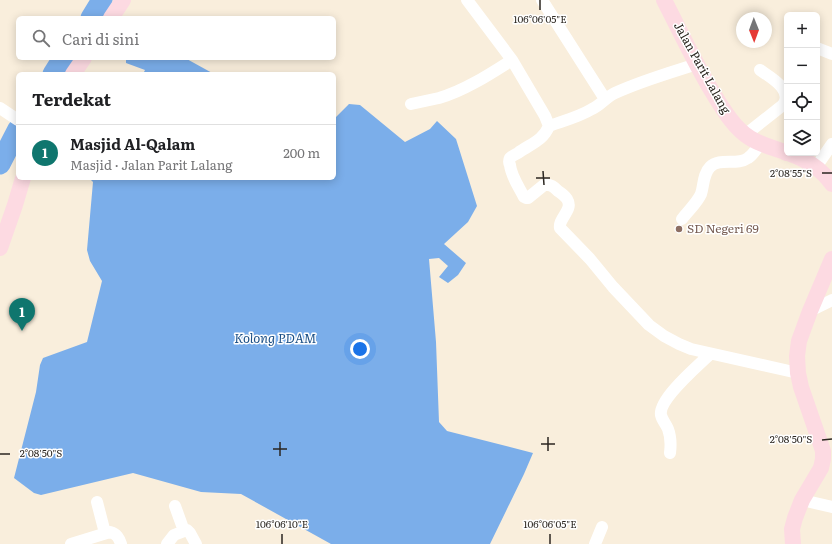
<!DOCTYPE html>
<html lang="id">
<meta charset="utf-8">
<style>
:root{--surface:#fff;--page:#f2f2f2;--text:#202124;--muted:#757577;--line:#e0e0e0;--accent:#0f766e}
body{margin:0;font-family:Literata,serif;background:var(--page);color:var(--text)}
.controls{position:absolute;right:12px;top:12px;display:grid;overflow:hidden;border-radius:6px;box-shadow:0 2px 10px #0003}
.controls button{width:36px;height:36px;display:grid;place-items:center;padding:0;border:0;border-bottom:1px solid var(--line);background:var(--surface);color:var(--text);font:20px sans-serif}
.compass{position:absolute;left:736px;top:12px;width:36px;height:36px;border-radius:50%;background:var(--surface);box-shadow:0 2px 10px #0003;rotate:179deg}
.you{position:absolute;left:360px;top:349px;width:14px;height:14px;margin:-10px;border:3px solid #fff;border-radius:50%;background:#1a73e8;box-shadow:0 0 0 6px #1a73e833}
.badge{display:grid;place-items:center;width:26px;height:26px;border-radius:50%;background:var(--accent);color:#fff;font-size:13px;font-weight:700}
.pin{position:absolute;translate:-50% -33px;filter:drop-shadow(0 1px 2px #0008)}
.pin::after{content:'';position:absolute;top:21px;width:14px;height:12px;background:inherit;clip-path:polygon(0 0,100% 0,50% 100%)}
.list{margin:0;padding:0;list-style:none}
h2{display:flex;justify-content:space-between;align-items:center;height:52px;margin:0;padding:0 16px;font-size:17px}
h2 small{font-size:13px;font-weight:400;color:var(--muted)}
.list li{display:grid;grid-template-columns:26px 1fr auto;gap:12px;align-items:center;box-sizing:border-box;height:56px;padding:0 16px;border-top:1px solid var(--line)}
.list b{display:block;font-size:15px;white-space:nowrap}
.list p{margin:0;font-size:13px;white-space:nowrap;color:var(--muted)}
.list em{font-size:13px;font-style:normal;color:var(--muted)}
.icon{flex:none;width:22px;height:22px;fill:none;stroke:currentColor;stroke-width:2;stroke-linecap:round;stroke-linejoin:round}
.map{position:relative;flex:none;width:832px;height:544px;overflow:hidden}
.search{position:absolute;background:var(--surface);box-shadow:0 2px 10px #0003;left:16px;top:16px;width:320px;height:44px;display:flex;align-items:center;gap:10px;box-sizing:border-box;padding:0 14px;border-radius:6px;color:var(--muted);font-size:15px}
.panel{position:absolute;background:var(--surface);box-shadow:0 2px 10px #0003;left:16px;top:72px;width:320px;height:108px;border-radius:6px}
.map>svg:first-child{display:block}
</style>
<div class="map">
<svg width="832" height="544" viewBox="0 0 832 544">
<rect width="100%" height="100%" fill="#f9eedc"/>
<path fill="#7baeea" d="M 126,58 L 146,58 L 148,60 L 150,58 L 185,58 L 214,74 L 143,74 L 145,70 L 126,63 Z
M 349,104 L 360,105 L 405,142 L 430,129 L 437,121 L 456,139 L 477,206 L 468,222 L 444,244 L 466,263 L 458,275 L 448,283 L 439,277 L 448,266 L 439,258 L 429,259 L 436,342 L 439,422 L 447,431 L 533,453 L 524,474 L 490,544 L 331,544 L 241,494 L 201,492 L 133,473 L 41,495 L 34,493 L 14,478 L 36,392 L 40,365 L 43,358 L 87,342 L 102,281 L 90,261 L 87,250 L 93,182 L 89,178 L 334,178 L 334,119 Z"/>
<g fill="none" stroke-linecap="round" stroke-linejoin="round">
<path stroke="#7baeea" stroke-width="21" d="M 91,18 L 102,0
M 53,74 L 63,58
M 0,164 L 18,129"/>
<path stroke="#fff" stroke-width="12" d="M 467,0 L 512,60 L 545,116 L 549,126 C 563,121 579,117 592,109 C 601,105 606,97 615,93 C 641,81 669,73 697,64
M 542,0 L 605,99
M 817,48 L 832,54
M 411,104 C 420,102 430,100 439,98 C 464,91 490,74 512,60
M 0,108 L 18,120
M 549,126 C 543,141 530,144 518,153 C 516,154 512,156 510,158 C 509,160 509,163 510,165 C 511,176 519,187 524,197 L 526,198 L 528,198 L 544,185 C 551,184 554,187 558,191 C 561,193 565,196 567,199 C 574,210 558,218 560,228 L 590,259 L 613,287 L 649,325 L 664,336 L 679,344 L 691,349 L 798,373
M 745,135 L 783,105 C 794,90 770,77 760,70
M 816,167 L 832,144
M 682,219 C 688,211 697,203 701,194 C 704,185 703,174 710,167 C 720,157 737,166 748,158 C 753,155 757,148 760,144
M 810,311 L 832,300
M 670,453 C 671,445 671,437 668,429 C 666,424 662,420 661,415 C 658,399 699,365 710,354
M 802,500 L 832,507
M 97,502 L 105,533
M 175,506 L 184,531
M 71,544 L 110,532 C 117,534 119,538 121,544
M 167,544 L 174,535 L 187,530 L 190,533 L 196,544
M 595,544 L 602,527"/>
<path stroke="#fddae2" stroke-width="16" d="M 664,0 C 680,31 695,63 713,93 C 723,109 734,128 750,138 C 761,145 775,148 787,153
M 111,18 L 123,0
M 73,74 L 84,58
M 788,153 C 805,159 821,168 832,184
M 0,248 L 15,205 L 23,178
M 793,544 L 792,529 L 795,518 L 802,500 L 821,468 L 823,459 L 823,451 L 821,445 L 801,387 L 798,373 L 797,356 L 799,341 L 810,311 L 832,259"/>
</g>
<path fill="none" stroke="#2b2620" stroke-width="1.5" d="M 540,0 L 540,10M 543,171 L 544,185M 822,173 L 832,173M 536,178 L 550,178M 548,437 L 548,451M 822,440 L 832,439M 280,442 L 280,456M 541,444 L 555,444M 273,449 L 287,449M 0,454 L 10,454M 282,534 L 282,544M 550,534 L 550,544"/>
<circle fill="#8d6e63" stroke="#fff" stroke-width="1.5" cx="679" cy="229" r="4"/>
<g text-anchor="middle" stroke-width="3" stroke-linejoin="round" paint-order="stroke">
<g font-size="12" fill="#2b2620" stroke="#fff">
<text transform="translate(702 68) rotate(61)" y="4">Jalan Parit Lalang</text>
</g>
<g font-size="12" fill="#785e54" stroke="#fff" text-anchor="start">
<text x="687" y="233">SD Negeri 69</text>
</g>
<g font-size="13" font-style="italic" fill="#1c5087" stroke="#fff">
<text x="275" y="343">Kolong PDAM</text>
</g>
</g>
<g font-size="10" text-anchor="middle" fill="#2b2620" stroke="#fff" stroke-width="3" stroke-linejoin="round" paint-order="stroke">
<text x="540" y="23">106°06'05"E</text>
<text x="791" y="177">2°08'55"S</text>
<text x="791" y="443">2°08'50"S</text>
<text x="41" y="457">2°08'50"S</text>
<text x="282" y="528">106°06'10"E</text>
<text x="550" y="528">106°06'05"E</text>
</g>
</svg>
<div class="controls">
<button>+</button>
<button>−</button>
<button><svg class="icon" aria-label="locate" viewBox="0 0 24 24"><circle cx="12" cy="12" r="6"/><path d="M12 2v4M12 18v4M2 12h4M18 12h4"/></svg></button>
<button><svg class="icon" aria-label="layers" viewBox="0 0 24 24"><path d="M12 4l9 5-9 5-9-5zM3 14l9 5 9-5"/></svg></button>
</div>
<svg class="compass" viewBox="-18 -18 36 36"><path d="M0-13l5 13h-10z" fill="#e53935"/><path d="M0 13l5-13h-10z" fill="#757577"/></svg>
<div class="you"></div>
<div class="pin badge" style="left:22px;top:331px">1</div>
<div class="search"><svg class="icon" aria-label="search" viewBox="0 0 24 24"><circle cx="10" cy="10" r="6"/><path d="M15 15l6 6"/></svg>Cari di sini</div>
<section class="panel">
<h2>Terdekat<small></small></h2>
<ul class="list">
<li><span class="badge">1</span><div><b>Masjid Al-Qalam</b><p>Masjid · Jalan Parit Lalang</p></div><em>200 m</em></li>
</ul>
</section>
</div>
